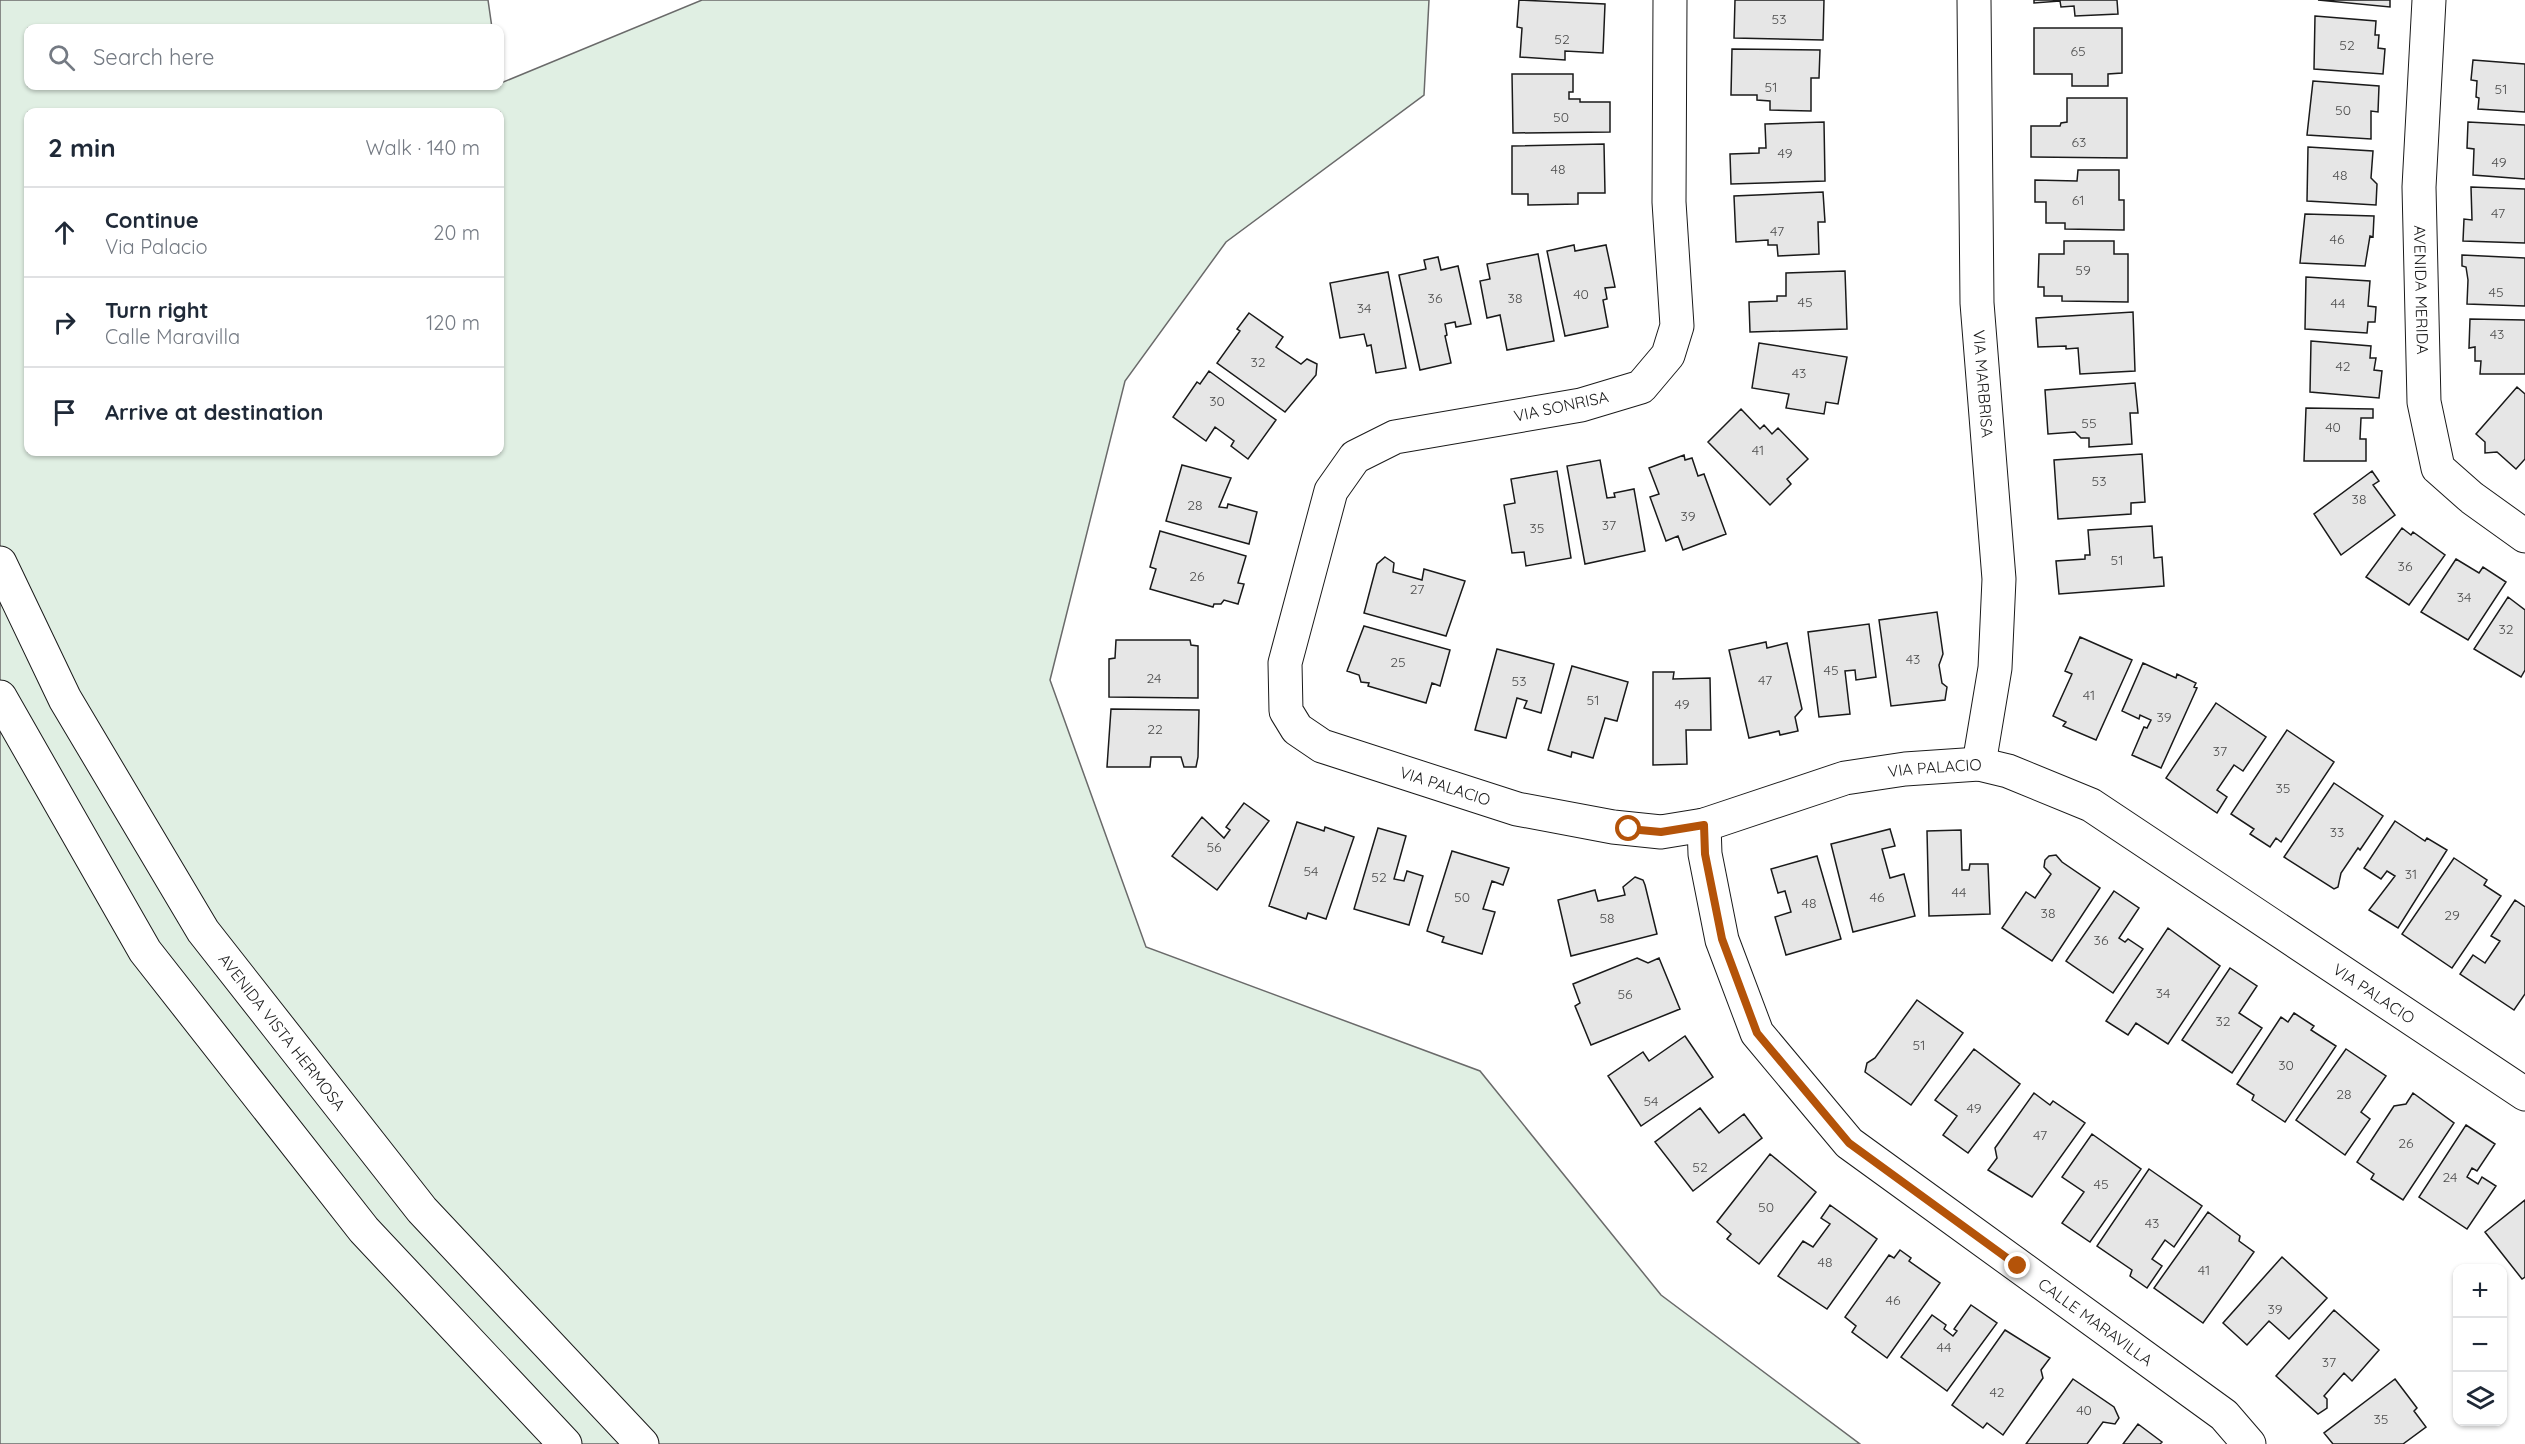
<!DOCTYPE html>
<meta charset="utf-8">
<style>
:root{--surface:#fff;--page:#f2f2f3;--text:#1f2937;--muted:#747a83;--line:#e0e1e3}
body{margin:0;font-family:Quicksand,sans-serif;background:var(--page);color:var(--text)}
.controls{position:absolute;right:18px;bottom:18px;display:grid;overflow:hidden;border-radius:12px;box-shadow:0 2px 4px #0004}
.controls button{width:54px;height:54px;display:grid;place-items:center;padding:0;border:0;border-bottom:2px solid var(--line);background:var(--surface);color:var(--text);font:30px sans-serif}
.stop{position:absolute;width:18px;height:18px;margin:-14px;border:4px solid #b45309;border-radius:50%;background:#fff}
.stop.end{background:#b45309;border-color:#fff;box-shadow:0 2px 6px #0008}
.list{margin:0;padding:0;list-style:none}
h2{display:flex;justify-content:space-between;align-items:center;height:78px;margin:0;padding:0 24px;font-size:26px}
h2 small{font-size:20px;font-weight:400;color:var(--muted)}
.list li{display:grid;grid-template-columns:39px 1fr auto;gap:18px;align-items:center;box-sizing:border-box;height:90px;padding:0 24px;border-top:2px solid var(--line)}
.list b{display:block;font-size:22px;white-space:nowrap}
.list p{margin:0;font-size:20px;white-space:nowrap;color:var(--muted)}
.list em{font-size:20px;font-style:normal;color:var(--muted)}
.icon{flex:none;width:33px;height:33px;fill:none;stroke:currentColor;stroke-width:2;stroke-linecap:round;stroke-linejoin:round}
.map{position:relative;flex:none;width:2525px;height:1444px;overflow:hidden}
.search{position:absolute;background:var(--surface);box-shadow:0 2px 4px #0004;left:24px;top:24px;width:480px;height:66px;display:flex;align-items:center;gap:15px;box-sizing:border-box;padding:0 21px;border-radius:12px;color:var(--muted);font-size:22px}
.panel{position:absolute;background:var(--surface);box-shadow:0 2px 4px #0004;left:24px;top:108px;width:480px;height:348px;border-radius:12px}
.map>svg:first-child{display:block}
</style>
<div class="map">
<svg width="2525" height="1444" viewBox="0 0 2525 1444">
<rect width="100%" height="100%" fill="#fff"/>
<path fill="#e0efe3" stroke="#6a6a6a" stroke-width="1.5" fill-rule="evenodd" d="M 0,0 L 488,0 L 492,28 L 28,28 L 28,86 L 500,86 L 500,75 L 501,83 L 702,0 L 1429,0 L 1424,95 L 1226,242 L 1125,381 L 1050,680 L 1146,947 L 1480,1071 L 1661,1295 L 1860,1444 L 0,1444 ZM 28,112 L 500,112 L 500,452 L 28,452 Z"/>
<path fill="#e6e6e6" stroke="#1a1a1a" stroke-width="1.5" d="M 1519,0 L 1605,4 L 1603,53 L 1565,51 L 1565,60 L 1520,57 L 1522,28 L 1517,27 Z
M 1735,0 L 1824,0 L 1823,40 L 1734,38 Z
M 2034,0 L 2117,0 L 2118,14 L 2075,16 L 2074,6 L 2061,7 L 2060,1 L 2034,3 Z
M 2318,0 L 2390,0 L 2390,7 Z
M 2315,16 L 2376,21 L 2375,35 L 2379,35 L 2378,48 L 2385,49 L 2383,74 L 2314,69 Z
M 2034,28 L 2122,28 L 2122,73 L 2108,74 L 2108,86 L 2072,86 L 2072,74 L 2034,74 Z
M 1732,49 L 1820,50 L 1819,78 L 1811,78 L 1811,111 L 1770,110 L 1770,101 L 1757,100 L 1757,95 L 1731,95 Z
M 2473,60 L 2525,64 L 2525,112 L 2478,109 L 2479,98 L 2476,97 L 2477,81 L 2471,80 Z
M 1512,74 L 1573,74 L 1573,92 L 1569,92 L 1569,99 L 1580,99 L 1580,102 L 1610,102 L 1610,132 L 1513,133 Z
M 2313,81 L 2379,86 L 2378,112 L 2371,111 L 2371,139 L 2307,135 Z
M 2067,98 L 2127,98 L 2127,158 L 2031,157 L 2031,126 L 2060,126 L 2061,123 L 2067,122 Z
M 1824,122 L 1825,181 L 1731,184 L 1730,154 L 1759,153 L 1759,148 L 1766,148 L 1765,124 Z
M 2468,122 L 2525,125 L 2525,179 L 2473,175 L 2474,149 L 2467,148 Z
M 1604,144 L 1605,193 L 1578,193 L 1578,204 L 1528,205 L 1528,194 L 1512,194 L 1512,146 Z
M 2308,147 L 2373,151 L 2371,178 L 2377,184 L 2376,205 L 2307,201 Z
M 2078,170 L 2119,170 L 2119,200 L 2124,200 L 2124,230 L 2065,229 L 2065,223 L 2046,223 L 2046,202 L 2035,202 L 2035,180 L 2077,181 Z
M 2471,187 L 2525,189 L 2525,243 L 2463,241 L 2464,219 L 2472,220 Z
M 1823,192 L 1825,222 L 1818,222 L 1819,254 L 1778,256 L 1777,245 L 1768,245 L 1768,240 L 1736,242 L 1734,196 Z
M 2305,214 L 2374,216 L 2373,237 L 2370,236 L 2365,266 L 2300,263 Z
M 2064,241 L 2114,241 L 2114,254 L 2128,254 L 2128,302 L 2062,301 L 2062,296 L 2044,296 L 2044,287 L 2038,287 L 2039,254 L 2064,254 Z
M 1574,245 L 1575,251 L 1606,245 L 1615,287 L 1605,288 L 1607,299 L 1603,300 L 1608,327 L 1565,336 L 1547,251 Z
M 1538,254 L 1554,341 L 1507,350 L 1500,315 L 1487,318 L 1480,281 L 1490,279 L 1487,264 Z
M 2462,255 L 2525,258 L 2525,306 L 2467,304 L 2468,280 L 2466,267 L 2462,266 Z
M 1438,257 L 1441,270 L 1458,266 L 1471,324 L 1456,327 L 1455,322 L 1445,324 L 1447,335 L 1445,336 L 1451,363 L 1420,370 L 1399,275 L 1426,269 L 1424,260 Z
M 1845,271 L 1847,329 L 1750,332 L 1749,302 L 1777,301 L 1777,296 L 1786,296 L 1786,273 Z
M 1388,272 L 1406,368 L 1376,373 L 1371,345 L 1367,346 L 1364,334 L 1340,338 L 1330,283 Z
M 2306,277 L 2370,281 L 2368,306 L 2376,307 L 2375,322 L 2368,322 L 2367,333 L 2305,329 Z
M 2133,312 L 2135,371 L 2080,374 L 2078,348 L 2066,349 L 2066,346 L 2038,347 L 2036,318 Z
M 1249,313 L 1283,337 L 1276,347 L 1301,364 L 1307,359 L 1317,364 L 1316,375 L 1285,412 L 1217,363 L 1240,331 L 1237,329 Z
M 2470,319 L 2525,320 L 2525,374 L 2480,374 L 2481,361 L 2475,361 L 2475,347 L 2469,348 Z
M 2311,341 L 2371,346 L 2370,358 L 2376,358 L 2374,370 L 2382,371 L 2379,398 L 2310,392 Z
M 1759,343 L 1847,357 L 1838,404 L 1826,402 L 1824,414 L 1786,408 L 1789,394 L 1752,388 Z
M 1209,371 L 1276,420 L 1248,459 L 1231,446 L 1234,441 L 1215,427 L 1206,441 L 1173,417 L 1197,382 L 1200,384 Z
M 2135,383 L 2138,413 L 2130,413 L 2132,444 L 2089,447 L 2089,438 L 2081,438 L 2075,432 L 2048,434 L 2045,390 Z
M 2517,387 L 2525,394 L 2525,459 L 2516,469 L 2497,452 L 2485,453 L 2485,442 L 2476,434 Z
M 2306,408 L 2373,409 L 2373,418 L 2361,418 L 2360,439 L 2366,439 L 2366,461 L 2304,461 Z
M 1741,409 L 1760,429 L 1764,425 L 1772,434 L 1778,428 L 1808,459 L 1787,479 L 1791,484 L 1770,505 L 1708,442 Z
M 2142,454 L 2145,502 L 2131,503 L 2131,514 L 2058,519 L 2054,460 Z
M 1684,455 L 1685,460 L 1692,458 L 1698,476 L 1704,474 L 1726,534 L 1683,550 L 1678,536 L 1666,541 L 1650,497 L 1659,494 L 1649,468 Z
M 1600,460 L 1607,498 L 1615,497 L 1614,493 L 1634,489 L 1645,551 L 1585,564 L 1567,466 Z
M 1182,465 L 1231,478 L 1219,507 L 1227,508 L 1228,504 L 1257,512 L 1249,544 L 1166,521 Z
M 1557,471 L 1571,558 L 1526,566 L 1524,552 L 1512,553 L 1504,505 L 1515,503 L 1511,479 Z
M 2372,471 L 2379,481 L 2373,485 L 2395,515 L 2341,555 L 2314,514 Z
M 2152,526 L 2154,558 L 2162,557 L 2164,586 L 2059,594 L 2056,561 L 2085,559 L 2085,555 L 2090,555 L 2088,530 Z
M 2402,528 L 2411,535 L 2413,532 L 2445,555 L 2409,605 L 2366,577 Z
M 1160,531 L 1246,556 L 1238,583 L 1244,584 L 1238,604 L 1224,600 L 1221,604 L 1214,604 L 1213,607 L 1150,589 L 1156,569 L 1150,567 Z
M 1385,557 L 1394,563 L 1393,572 L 1422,580 L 1424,569 L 1465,581 L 1446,636 L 1364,613 L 1377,564 Z
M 2456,559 L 2479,573 L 2483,567 L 2506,582 L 2468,640 L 2421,612 Z
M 2508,597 L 2525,610 L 2525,670 L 2521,677 L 2474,649 Z
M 1937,612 L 1943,654 L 1939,665 L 1942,683 L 1947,687 L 1945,700 L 1891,706 L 1879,620 Z
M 1869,624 L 1876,677 L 1856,680 L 1855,670 L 1845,671 L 1850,714 L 1819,717 L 1808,632 Z
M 1364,626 L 1450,650 L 1440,686 L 1432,683 L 1426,703 L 1368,686 L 1369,683 L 1361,682 L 1359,675 L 1347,671 Z
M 2080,637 L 2132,660 L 2096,740 L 2063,726 L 2066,722 L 2053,716 L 2072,674 L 2065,671 Z
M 1116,640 L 1190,640 L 1191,645 L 1198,646 L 1198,698 L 1109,697 L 1109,659 L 1115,658 Z
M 1766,642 L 1767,648 L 1787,643 L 1802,709 L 1795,717 L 1798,731 L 1780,735 L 1779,731 L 1749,738 L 1729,650 Z
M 1497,649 L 1554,664 L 1541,713 L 1524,708 L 1527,701 L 1517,698 L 1506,738 L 1475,730 Z
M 2143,663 L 2176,678 L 2177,674 L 2196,683 L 2194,687 L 2197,688 L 2161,768 L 2132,755 L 2144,727 L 2147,728 L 2151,720 L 2140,715 L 2139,719 L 2122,711 Z
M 1572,666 L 1628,682 L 1617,721 L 1605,718 L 1593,758 L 1572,752 L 1571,757 L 1548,750 Z
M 1653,672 L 1674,672 L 1673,679 L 1710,678 L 1711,730 L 1686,730 L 1687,764 L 1653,765 Z
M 2216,703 L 2266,737 L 2243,771 L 2234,765 L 2217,790 L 2227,797 L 2217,813 L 2166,778 Z
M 1111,709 L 1199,710 L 1198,757 L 1196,767 L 1184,767 L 1181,757 L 1151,757 L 1150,767 L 1107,767 Z
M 2287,730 L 2334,762 L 2281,842 L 2276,838 L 2270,847 L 2250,834 L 2254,829 L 2231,814 Z
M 2334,783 L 2383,816 L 2360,850 L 2358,848 L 2341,873 L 2338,887 L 2334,889 L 2284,857 Z
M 1244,803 L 1269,821 L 1217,890 L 1172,856 L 1202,817 L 1224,838 L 1230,830 L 1226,827 Z
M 2395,821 L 2425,841 L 2427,838 L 2447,850 L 2398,928 L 2369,910 L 2395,876 L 2387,871 L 2381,879 L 2364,868 Z
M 1297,822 L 1324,831 L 1325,827 L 1354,837 L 1326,919 L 1308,913 L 1306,919 L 1269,906 Z
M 1378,828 L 1406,836 L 1394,879 L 1404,881 L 1407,871 L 1423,876 L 1409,925 L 1354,909 Z
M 1890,829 L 1895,846 L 1882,849 L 1890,878 L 1904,874 L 1915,916 L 1853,932 L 1831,844 Z
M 1961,830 L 1962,870 L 1969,870 L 1970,864 L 1988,864 L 1990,914 L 1929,916 L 1927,831 Z
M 1452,851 L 1509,868 L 1503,885 L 1492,881 L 1483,909 L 1495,912 L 1482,954 L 1442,942 L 1444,937 L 1427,931 Z
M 2056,855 L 2062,862 L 2100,888 L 2052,961 L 2002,928 L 2026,892 L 2035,898 L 2051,874 L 2044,867 L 2045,860 L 2049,856 Z
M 1817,856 L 1841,939 L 1786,955 L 1775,917 L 1791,912 L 1785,891 L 1778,893 L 1771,869 Z
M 2454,858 L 2487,880 L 2484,885 L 2501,896 L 2452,968 L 2402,934 Z
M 1635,877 L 1643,880 L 1645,885 L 1657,934 L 1571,956 L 1558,900 L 1595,890 L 1598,901 L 1625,895 L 1623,887 Z
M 2114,891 L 2139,908 L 2119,938 L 2125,942 L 2128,939 L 2143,949 L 2113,993 L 2066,961 Z
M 2515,900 L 2525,907 L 2525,994 L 2514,1010 L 2460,974 L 2473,955 L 2485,963 L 2500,941 L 2491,936 Z
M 2168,928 L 2220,966 L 2168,1044 L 2136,1023 L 2128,1035 L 2106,1021 Z
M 1637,958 L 1648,963 L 1659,958 L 1680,1009 L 1591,1045 L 1575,1006 L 1580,1003 L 1573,984 Z
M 2230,968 L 2257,986 L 2239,1013 L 2262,1028 L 2232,1073 L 2182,1040 Z
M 1917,1000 L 1963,1033 L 1911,1105 L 1865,1072 L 1867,1063 L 1875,1058 Z
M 2294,1013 L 2314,1026 L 2311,1030 L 2336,1046 L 2285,1122 L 2252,1100 L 2254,1095 L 2237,1084 L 2281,1017 L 2288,1022 Z
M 1685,1036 L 1713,1077 L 1641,1126 L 1608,1076 L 1643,1052 L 1649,1061 Z
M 1974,1049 L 2020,1084 L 1968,1153 L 1943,1135 L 1957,1116 L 1935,1100 Z
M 2346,1049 L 2386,1076 L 2361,1112 L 2370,1119 L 2345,1155 L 2296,1120 Z
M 2034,1093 L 2050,1105 L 2053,1101 L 2085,1123 L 2032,1197 L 1988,1170 L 1997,1158 L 1995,1148 Z
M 2413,1093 L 2454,1123 L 2403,1200 L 2371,1179 L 2374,1174 L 2357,1162 L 2394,1106 L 2406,1104 Z
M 1700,1108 L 1719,1133 L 1744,1114 L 1762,1138 L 1693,1191 L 1655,1142 Z
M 2466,1125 L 2495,1144 L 2477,1171 L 2472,1168 L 2467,1177 L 2478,1184 L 2482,1177 L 2496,1186 L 2467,1229 L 2419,1197 Z
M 2092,1134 L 2141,1169 L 2090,1242 L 2062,1223 L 2084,1192 L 2062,1177 Z
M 1770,1154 L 1816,1192 L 1759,1264 L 1727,1239 L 1731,1234 L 1717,1222 Z
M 2149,1169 L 2202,1206 L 2174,1247 L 2165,1240 L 2152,1259 L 2162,1266 L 2147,1288 L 2130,1276 L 2132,1270 L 2097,1246 Z
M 2525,1200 L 2525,1277 L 2522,1279 L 2485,1232 Z
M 1830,1205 L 1877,1239 L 1827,1309 L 1778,1276 L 1803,1241 L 1813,1247 L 1830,1224 L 1821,1218 Z
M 2208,1212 L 2240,1236 L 2239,1241 L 2254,1252 L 2203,1323 L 2154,1288 Z
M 1900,1250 L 1911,1258 L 1909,1261 L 1940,1283 L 1887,1358 L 1852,1332 L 1856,1326 L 1845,1317 L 1889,1255 L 1894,1258 Z
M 2282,1257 L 2327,1298 L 2289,1339 L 2269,1321 L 2247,1345 L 2223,1323 Z
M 1971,1305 L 1997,1323 L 1947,1391 L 1901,1357 L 1932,1315 L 1946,1325 L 1944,1329 L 1953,1336 L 1957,1331 L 1954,1329 Z
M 2334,1310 L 2379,1350 L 2352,1381 L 2344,1373 L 2324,1396 L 2327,1399 L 2327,1408 L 2318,1414 L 2276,1376 Z
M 2005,1330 L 2050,1358 L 2041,1370 L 2043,1378 L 2003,1435 L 1987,1423 L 1983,1428 L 1952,1405 Z
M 2073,1379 L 2114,1407 L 2119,1418 L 2115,1424 L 2103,1422 L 2087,1444 L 2026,1444 Z
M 2395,1379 L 2417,1408 L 2414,1411 L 2426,1427 L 2403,1444 L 2333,1444 L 2324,1433 Z
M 2138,1424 L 2162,1442 L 2160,1444 L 2123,1444 Z"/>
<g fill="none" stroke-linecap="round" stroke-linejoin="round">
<defs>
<g id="minor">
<path id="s1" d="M 1670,0 L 1669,202 L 1677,326 L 1668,355 L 1641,387 L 1581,405 L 1395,437 L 1355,457 L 1331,491 L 1285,663 L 1286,711 L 1297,729 L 1322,746 L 1517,809 L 1613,827 L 1661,832 L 1704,825 L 1845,778 L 1905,769 L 1979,764 L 2008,771 L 2091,805 L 2525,1094"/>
<path id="s2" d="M 1974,0 L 1977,303 L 1999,579 L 1995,668 L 1979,764"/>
<path id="s3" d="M 2429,0 L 2419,187 L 2424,402 L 2438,468 L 2472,498 L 2525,536"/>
<path id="s4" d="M 1704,825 L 1705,854 L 1722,940 L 1757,1033 L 1849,1143 L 2224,1415 L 2249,1444"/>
</g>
<g id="major">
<path id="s5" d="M 0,563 L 65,699 L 203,931 L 422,1210 L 642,1444"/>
<path d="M 0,697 L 145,951 L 364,1230 L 565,1444"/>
</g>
</defs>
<use href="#minor" stroke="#1a1a1a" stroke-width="35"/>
<use href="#major" stroke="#1a1a1a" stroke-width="35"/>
<use href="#minor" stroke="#fff" stroke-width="33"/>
<use href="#major" stroke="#fff" stroke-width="33"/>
</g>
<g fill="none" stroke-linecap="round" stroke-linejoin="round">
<path stroke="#b45309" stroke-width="8" d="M 1629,829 L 1661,832 L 1704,825 L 1705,854 L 1722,939 L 1757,1033 L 1849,1143 L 2018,1266"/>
</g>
<g text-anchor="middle" stroke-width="4.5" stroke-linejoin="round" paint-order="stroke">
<g font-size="14" fill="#4d4d4d">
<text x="1779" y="24">53</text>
<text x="1562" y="44">52</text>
<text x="2347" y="50">52</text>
<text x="2078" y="56">65</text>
<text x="1771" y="92">51</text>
<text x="2501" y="94">51</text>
<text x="2343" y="115">50</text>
<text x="1561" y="122">50</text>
<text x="2079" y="147">63</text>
<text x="1785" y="158">49</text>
<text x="2499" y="167">49</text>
<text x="1558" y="174">48</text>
<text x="2340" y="180">48</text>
<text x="2078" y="205">61</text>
<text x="2498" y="218">47</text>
<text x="1777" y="236">47</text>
<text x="2337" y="244">46</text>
<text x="2083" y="275">59</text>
<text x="2496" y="297">45</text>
<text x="1581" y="299">40</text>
<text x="1435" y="303">36</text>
<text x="1515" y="303">38</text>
<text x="1805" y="307">45</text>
<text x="2338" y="308">44</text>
<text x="1364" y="313">34</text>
<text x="2497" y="339">43</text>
<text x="1258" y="367">32</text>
<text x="2343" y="371">42</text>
<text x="1799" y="378">43</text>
<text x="1217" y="406">30</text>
<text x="2089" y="428">55</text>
<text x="2333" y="432">40</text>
<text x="1758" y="455">41</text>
<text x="2099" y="486">53</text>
<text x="2359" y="504">38</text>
<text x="1195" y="510">28</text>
<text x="1688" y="521">39</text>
<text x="1609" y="530">37</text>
<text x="1537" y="533">35</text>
<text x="2117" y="565">51</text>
<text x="2405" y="571">36</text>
<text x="1197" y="581">26</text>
<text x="1417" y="594">27</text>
<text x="2464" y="602">34</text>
<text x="2506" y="634">32</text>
<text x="1913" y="664">43</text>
<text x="1398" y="667">25</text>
<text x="1831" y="675">45</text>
<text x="1154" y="683">24</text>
<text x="1765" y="685">47</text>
<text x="1519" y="686">53</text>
<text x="2089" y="700">41</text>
<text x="1593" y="705">51</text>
<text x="1682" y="709">49</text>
<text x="2164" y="722">39</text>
<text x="1155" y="734">22</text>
<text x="2220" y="756">37</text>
<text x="2283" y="793">35</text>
<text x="2337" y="837">33</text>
<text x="1214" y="852">56</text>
<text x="1311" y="876">54</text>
<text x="2411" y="879">31</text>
<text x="1379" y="882">52</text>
<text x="1959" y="897">44</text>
<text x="1462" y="902">50</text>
<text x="1877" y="902">46</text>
<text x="1809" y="908">48</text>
<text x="2048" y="918">38</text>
<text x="2452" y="920">29</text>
<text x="1607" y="923">58</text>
<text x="2101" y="945">36</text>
<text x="2163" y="998">34</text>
<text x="1625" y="999">56</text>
<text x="2223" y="1026">32</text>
<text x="1919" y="1050">51</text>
<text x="2286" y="1070">30</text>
<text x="2344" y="1099">28</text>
<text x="1651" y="1106">54</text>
<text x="1974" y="1113">49</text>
<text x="2040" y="1140">47</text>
<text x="2406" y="1148">26</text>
<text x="1700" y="1172">52</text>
<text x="2450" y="1182">24</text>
<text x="2101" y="1189">45</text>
<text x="1766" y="1212">50</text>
<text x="2152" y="1228">43</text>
<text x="1825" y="1267">48</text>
<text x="2204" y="1275">41</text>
<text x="1893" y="1305">46</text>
<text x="2275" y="1314">39</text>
<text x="1944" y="1352">44</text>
<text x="2329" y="1367">37</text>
<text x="1997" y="1397">42</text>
<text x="2084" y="1415">40</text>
<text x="2381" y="1424">35</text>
</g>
<g font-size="16" fill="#1a1a1a" stroke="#fff">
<text dy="6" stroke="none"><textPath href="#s3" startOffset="290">AVENIDA MERIDA</textPath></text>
<text dy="6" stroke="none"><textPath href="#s2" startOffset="384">VIA MARBRISA</textPath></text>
<text transform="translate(1561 406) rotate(-12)" y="6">VIA SONRISA</text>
<text dy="6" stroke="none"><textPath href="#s1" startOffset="1647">VIA PALACIO</textPath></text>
<text dy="6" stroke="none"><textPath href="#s1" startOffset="1143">VIA PALACIO</textPath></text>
<text dy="6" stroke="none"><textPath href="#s1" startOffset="2151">VIA PALACIO</textPath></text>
<text dy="6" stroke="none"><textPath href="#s5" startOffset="549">AVENIDA VISTA HERMOSA</textPath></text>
<text dy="6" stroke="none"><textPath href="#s4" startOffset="664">CALLE MARAVILLA</textPath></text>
</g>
</g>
</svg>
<div class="controls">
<button>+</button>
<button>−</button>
<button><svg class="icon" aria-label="layers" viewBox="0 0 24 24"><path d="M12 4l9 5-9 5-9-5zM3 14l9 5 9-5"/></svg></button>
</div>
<div class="stop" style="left:1629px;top:829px"></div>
<div class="stop end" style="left:2018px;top:1266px"></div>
<div class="search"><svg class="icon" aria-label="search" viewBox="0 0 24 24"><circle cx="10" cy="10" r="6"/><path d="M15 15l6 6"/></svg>Search here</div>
<section class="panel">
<h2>2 min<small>Walk · 140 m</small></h2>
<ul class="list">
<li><svg class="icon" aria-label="ahead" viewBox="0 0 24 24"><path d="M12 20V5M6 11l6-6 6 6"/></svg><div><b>Continue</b><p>Via Palacio</p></div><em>20 m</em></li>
<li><svg class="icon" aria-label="right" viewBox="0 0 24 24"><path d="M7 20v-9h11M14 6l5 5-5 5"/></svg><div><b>Turn right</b><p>Calle Maravilla</p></div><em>120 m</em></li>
<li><svg class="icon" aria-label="arrive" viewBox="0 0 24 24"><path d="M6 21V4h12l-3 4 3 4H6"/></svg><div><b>Arrive at destination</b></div></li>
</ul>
</section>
</div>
